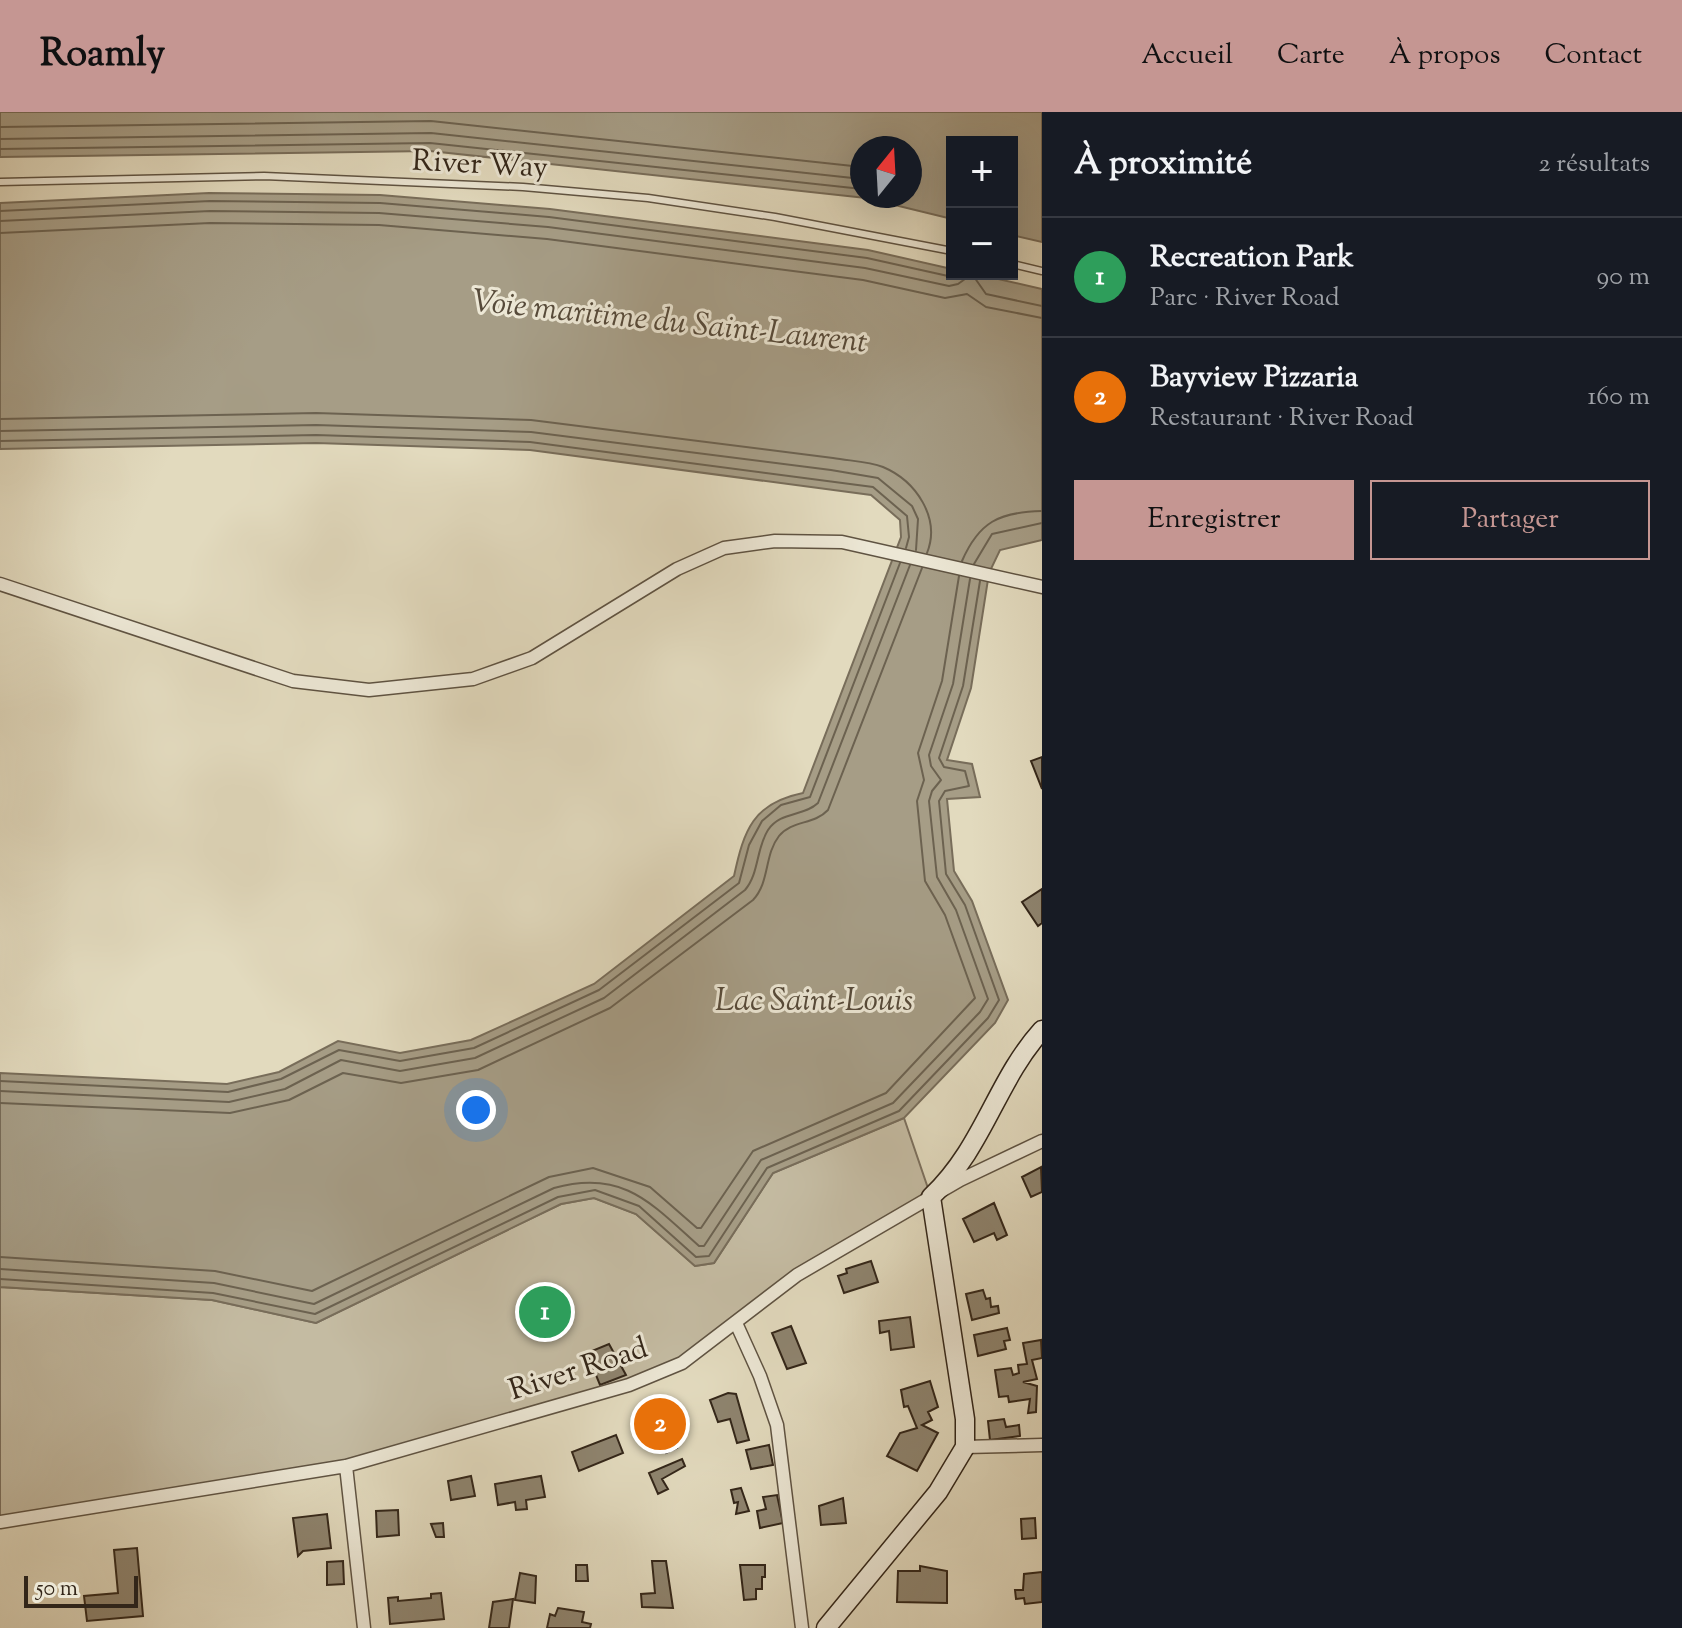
<!DOCTYPE html>
<html lang="fr">
<meta charset="utf-8">
<style>
:root{--surface:#171b24;--page:#242831;--text:#f1f3f6;--muted:#9ea1a6;--line:#363941;--accent:#c59692}
body{margin:0;font-family:"Sorts Mill Goudy",serif;background:var(--page);color:var(--text)}
.controls{position:absolute;right:24px;top:24px;display:grid;overflow:hidden;border-radius:0px;box-shadow:0 8px 32px #0002}
.controls button{width:72px;height:72px;display:grid;place-items:center;padding:0;border:0;border-bottom:2px solid var(--line);background:var(--surface);color:var(--text);font:40px sans-serif}
.compass{position:absolute;left:850px;top:24px;width:72px;height:72px;border-radius:50%;background:var(--surface);box-shadow:0 8px 32px #0002;rotate:18deg}
.scale{position:absolute;left:24px;bottom:20px;width:114px;box-sizing:border-box;padding-left:8px;border:4px solid #332619;border-top:0;font-size:22px;line-height:28px;white-space:nowrap;color:#332619;-webkit-text-stroke:6px #ece7d5;paint-order:stroke}
.you{position:absolute;left:476px;top:998px;width:28px;height:28px;margin:-20px;border:6px solid #fff;border-radius:50%;background:#1a73e8;box-shadow:0 0 0 12px #1a73e833}
.badge{display:grid;place-items:center;width:52px;height:52px;border-radius:50%;background:var(--accent);color:#fff;font-size:26px;font-weight:700}
.pin{position:absolute;translate:-50% -50%;border:4px solid #fff;box-shadow:0 2px 8px #0006}
.list{margin:0;padding:0;list-style:none}
h2{display:flex;justify-content:space-between;align-items:center;height:104px;margin:0;padding:0 32px;font-size:34px}
h2 small{font-size:26px;font-weight:400;color:var(--muted)}
.list li{display:grid;grid-template-columns:52px 1fr auto;gap:24px;align-items:center;box-sizing:border-box;height:120px;padding:0 32px;border-top:2px solid var(--line)}
.list b{display:block;font-size:30px;white-space:nowrap}
.list p{margin:0;font-size:26px;white-space:nowrap;color:var(--muted)}
.list em{font-size:26px;font-style:normal;color:var(--muted)}
.actions{display:flex;gap:16px;padding:24px 32px}
.actions a{flex:1;padding:18px 0;border:2px solid var(--accent);border-radius:0px;text-align:center;font-size:28px;color:var(--accent)}
.actions .main{background:var(--accent);color:#111}
.map{position:relative;flex:none;width:1042px;height:1516px;overflow:hidden}
header{display:flex;align-items:center;gap:48px;box-sizing:border-box;height:112px;padding:0 40px;background:var(--accent);color:#111}
header strong{font-size:38px}
nav{display:flex;gap:44px;margin-inline-start:auto;font-size:28px}
main{display:flex}
aside{flex:1;background:var(--surface)}
.map>svg:first-child{display:block}
</style>
<header>
<strong>Roamly</strong>
<nav><a>Accueil</a><a>Carte</a><a>À propos</a><a>Contact</a></nav>
</header>
<main>
<div class="map">
<svg width="1042" height="1516" viewBox="0 0 1042 1516">
<rect width="100%" height="100%" fill="#e2dabe"/>
<filter id="stains"><feTurbulence type="fractalNoise" baseFrequency=".0025" numOctaves="4"/><feColorMatrix values="0 0 0 0 .2 0 0 0 0 .09 0 0 0 0 .02 0 0 0 .5 -.17"/></filter>
<radialGradient id="worn" r=".72"><stop offset=".6" stop-color="#630" stop-opacity="0"/><stop offset="1" stop-color="#630" stop-opacity=".3"/></radialGradient>
<path fill="#c4bba2" stroke="#7c705e" stroke-width="2" d="M 904,1006 L 931,1085 L 797,1163 L 682,1251 L 346,1354 L 0,1410 L 0,1175 L 212,1188 L 316,1211 L 561,1092 L 594,1086 L 636,1102 L 695,1154 L 714,1151 L 773,1061 Z"/>
<path fill="#a69d86" stroke="#786d5a" stroke-width="2" fill-rule="evenodd" d="M 0,0 L 1042,0 L 1042,130 L 1012,123 L 1012,30 L 952,30 L 952,107 L 866,86 L 430,39 L 0,45 ZM 862,36 L 910,36 L 910,84 L 862,84 Z
M 209,81 L 380,83 L 550,97 L 868,138 L 952,157 L 952,162 L 976,162 L 1042,177 L 1042,428 L 1000,438 L 989,461 L 971,576 L 947,648 L 972,652 L 980,685 L 947,687 L 954,759 L 972,789 L 1008,888 L 995,911 L 904,1006 L 773,1061 L 714,1151 L 695,1154 L 636,1102 L 594,1086 L 561,1092 L 316,1211 L 212,1188 L 0,1175 L 0,961 L 227,972 L 279,960 L 338,929 L 400,941 L 471,928 L 594,872 L 734,764 C 744,718 753,691 803,681 L 901,425 L 900,408 L 871,383 L 530,338 L 316,331 L 0,337 L 0,91 Z"/>
<g fill="none" stroke-linecap="round" stroke-linejoin="round">
<path stroke="#6c6250" stroke-width="2" d="M 0,15 L 431,9 L 862,55
M 0,27 L 431,21 L 862,67
M 0,37 L 430,31 L 862,77
M 0,99 L 210,89 L 380,91 L 549,105 L 867,146 L 948,164 L 956,162
M 0,109 L 210,99 L 379,101 L 548,115 L 865,156 L 949,174 L 958,172 L 972,162 L 986,182 L 1042,194
M 0,121 L 210,111 L 379,113 L 547,127 L 863,168 L 945,186 L 967,182 L 986,195 L 1042,206
M 0,307 L 316,301 L 531,308 L 833,346 C 849,349 868,349 883,355 C 916,369 941,406 927,441
M 0,319 L 316,313 L 531,320 L 831,358 L 878,366 L 912,394 L 918,407 L 916,438
M 0,329 L 316,323 L 530,330 L 873,375 L 907,404 L 909,425 L 906,436
M 962,449 C 979,410 999,400 1042,399
M 974,452 L 992,422 L 1042,411
M 0,969 L 228,980 L 281,967 L 339,938 L 400,949 L 474,936 L 599,878 L 739,771 L 749,733 L 762,709 L 781,693 L 810,685 L 900,451
M 0,979 L 229,990 L 285,977 L 341,948 L 400,959 L 475,946 L 604,886 L 745,778 C 759,762 756,737 768,718 C 781,699 803,705 818,691 L 910,453
M 0,991 L 230,1001 L 289,988 L 343,961 L 401,971 L 478,958 L 610,896 L 753,788 C 770,770 764,743 779,724 C 792,708 814,713 828,698 L 922,456
M 0,1145 L 215,1159 L 312,1179 L 549,1065 L 593,1056 L 650,1075 L 697,1116 L 701,1116 L 753,1039 L 886,981 L 975,886 L 945,803 L 925,769 L 917,689 L 924,668 L 918,641 L 942,569 L 959,464
M 0,1157 L 214,1171 L 314,1192 L 554,1076 C 623,1057 651,1091 699,1134 L 704,1134 L 761,1048 L 893,991 L 980,900 L 988,887 L 956,798 L 937,765 L 929,689 L 932,679 L 941,668 L 931,654 L 929,643 L 953,572 L 970,467
M 0,1167 L 213,1181 L 315,1202 L 558,1085 L 595,1078 L 639,1094 L 696,1145 L 709,1144 L 767,1056 L 899,999 L 988,906 L 999,888 L 965,793 L 946,762 L 939,689 L 945,679 L 969,674 L 965,659 L 944,655 L 939,646 L 963,574 L 980,469"/>
</g>
<path fill="#8e846f" stroke="#332619" stroke-width="2" d="M 1042,645 L 1042,677 L 1031,649 Z
M 1042,777 L 1042,811 L 1038,814 L 1022,790 Z
M 1041,1055 L 1042,1080 L 1031,1085 L 1022,1065 Z
M 994,1091 L 1007,1123 L 997,1128 L 994,1121 L 974,1130 L 963,1107 Z
M 871,1149 L 878,1170 L 844,1181 L 838,1164 L 847,1161 L 846,1157 Z
M 983,1178 L 986,1187 L 990,1186 L 991,1195 L 998,1194 L 999,1201 L 972,1208 L 966,1182 Z
M 910,1205 L 914,1235 L 891,1238 L 889,1219 L 880,1221 L 879,1209 Z
M 791,1214 L 806,1251 L 787,1257 L 772,1221 Z
M 1007,1216 L 1010,1228 L 1004,1229 L 1006,1237 L 978,1244 L 974,1223 Z
M 1041,1228 L 1042,1246 L 1032,1248 L 1037,1267 L 1023,1270 L 1037,1274 L 1036,1300 L 1028,1301 L 1030,1287 L 1009,1290 L 1008,1284 L 999,1285 L 995,1258 L 1011,1256 L 1013,1263 L 1019,1261 L 1018,1253 L 1027,1252 L 1023,1231 Z
M 609,1232 L 626,1263 L 600,1273 L 587,1241 Z
M 930,1269 L 938,1295 L 928,1300 L 932,1308 L 922,1313 L 938,1321 L 917,1359 L 887,1344 L 900,1321 L 917,1316 L 908,1294 L 904,1295 L 901,1278 Z
M 728,1281 L 736,1282 L 749,1328 L 737,1331 L 730,1307 L 718,1310 L 710,1288 Z
M 667,1302 L 679,1325 L 673,1327 L 677,1336 L 666,1341 L 661,1330 L 649,1335 L 640,1315 Z
M 1004,1307 L 1006,1315 L 1019,1313 L 1020,1324 L 990,1328 L 988,1309 Z
M 616,1323 L 623,1341 L 579,1359 L 572,1340 Z
M 769,1333 L 773,1353 L 751,1357 L 746,1338 Z
M 682,1347 L 685,1354 L 662,1367 L 668,1377 L 658,1382 L 649,1361 Z
M 471,1364 L 475,1384 L 451,1388 L 448,1369 Z
M 541,1364 L 545,1385 L 526,1388 L 527,1397 L 516,1398 L 515,1390 L 498,1393 L 495,1372 Z
M 741,1376 L 749,1399 L 736,1402 L 738,1390 L 734,1391 L 731,1378 Z
M 777,1383 L 783,1411 L 760,1416 L 757,1399 L 766,1397 L 763,1385 Z
M 843,1386 L 846,1411 L 821,1413 L 819,1394 Z
M 398,1398 L 399,1423 L 377,1425 L 376,1399 Z
M 327,1402 L 331,1436 L 303,1439 L 298,1444 L 293,1406 Z
M 1035,1406 L 1036,1426 L 1022,1427 L 1021,1407 Z
M 443,1411 L 444,1425 L 436,1425 L 431,1412 Z
M 137,1436 L 143,1504 L 87,1509 L 84,1484 L 118,1481 L 114,1438 Z
M 343,1449 L 344,1472 L 327,1473 L 327,1450 Z
M 652,1449 L 666,1449 L 673,1496 L 642,1495 L 641,1482 L 655,1481 Z
M 576,1453 L 587,1453 L 588,1469 L 576,1469 Z
M 740,1453 L 765,1453 L 765,1465 L 762,1465 L 762,1477 L 756,1477 L 756,1487 L 744,1488 Z
M 920,1454 L 947,1459 L 947,1491 L 897,1490 L 898,1459 L 920,1459 Z
M 1042,1460 L 1042,1490 L 1025,1492 L 1024,1486 L 1016,1487 L 1015,1478 L 1023,1478 L 1024,1462 Z
M 520,1461 L 536,1464 L 535,1491 L 515,1488 Z
M 441,1481 L 444,1507 L 390,1512 L 388,1486 L 398,1485 L 398,1489 L 431,1486 L 431,1482 Z
M 513,1487 L 509,1516 L 489,1516 L 493,1490 Z
M 558,1496 L 584,1500 L 582,1510 L 591,1512 L 590,1516 L 547,1516 L 550,1502 L 555,1504 Z"/>
<g fill="none" stroke-linecap="round" stroke-linejoin="round">
<defs>
<path id="lane" d="M 0,70 L 264,64 L 523,75 L 648,86 L 775,105 L 952,139
M 1012,152 L 1042,159"/>
<path id="street" d="M 0,472 L 293,569 L 369,578 L 473,567 L 532,546 L 677,457 L 724,436 L 775,429 L 842,430 L 1042,475
M 736,1211 L 760,1264 L 777,1313 L 802,1516
M 965,1335 L 1042,1333
M 346,1354 L 364,1516
M 0,1410 L 346,1354 L 629,1273 L 682,1251 L 797,1163 L 960,1068 L 1042,1029"/>
<path id="secondary" d="M 826,1516 L 938,1380 L 965,1335 L 965,1307 L 931,1085 C 984,1035 996,969 1042,918"/>
</defs>
<use href="#lane" stroke="#5f5342" stroke-width="9"/>
<use href="#street" stroke="#5f5342" stroke-width="15"/>
<use href="#secondary" stroke="#332619" stroke-width="21"/>
<use href="#lane" stroke="#ece7d5" stroke-width="6"/>
<use href="#street" stroke="#ece7d5" stroke-width="12"/>
<use href="#secondary" stroke="#ece7d5" stroke-width="18"/>
</g>
<g text-anchor="middle" stroke-width="6" stroke-linejoin="round" paint-order="stroke">
<g font-size="30" fill="#332619" stroke="#ece7d5">
<text transform="translate(480 51) rotate(3)" y="10">River Way</text>
<text transform="translate(578 1256) rotate(-18)" y="10">River Road</text>
</g>
<g font-size="32" font-style="italic" fill="#564a3a" stroke="#ece7d5">
<text transform="translate(670 208) rotate(6)" y="11">Voie maritime du Saint-Laurent</text>
<text x="814" y="898">Lac Saint-Louis</text>
</g>
</g>
<rect width="100%" height="100%" filter="url(#stains)"/>
<rect width="100%" height="100%" fill="url(#worn)"/>
</svg>
<div class="controls">
<button>+</button>
<button>−</button>
</div>
<svg class="compass" viewBox="-18 -18 36 36"><path d="M0-13l5 13h-10z" fill="#e53935"/><path d="M0 13l5-13h-10z" fill="#9ea1a6"/></svg>
<div class="scale">50 m</div>
<div class="you"></div>
<div class="pin badge" style="left:545px;top:1200px;background:#2e9e5b">1</div>
<div class="pin badge" style="left:660px;top:1312px;background:#e8710a">2</div>
</div>
<aside>
<h2>À proximité<small>2 résultats</small></h2>
<ul class="list">
<li><span class="badge" style="background:#2e9e5b">1</span><div><b>Recreation Park</b><p>Parc · River Road</p></div><em>90 m</em></li>
<li><span class="badge" style="background:#e8710a">2</span><div><b>Bayview Pizzaria</b><p>Restaurant · River Road</p></div><em>160 m</em></li>
</ul>
<div class="actions"><a class="main">Enregistrer</a><a>Partager</a></div>
</aside>
</main>
